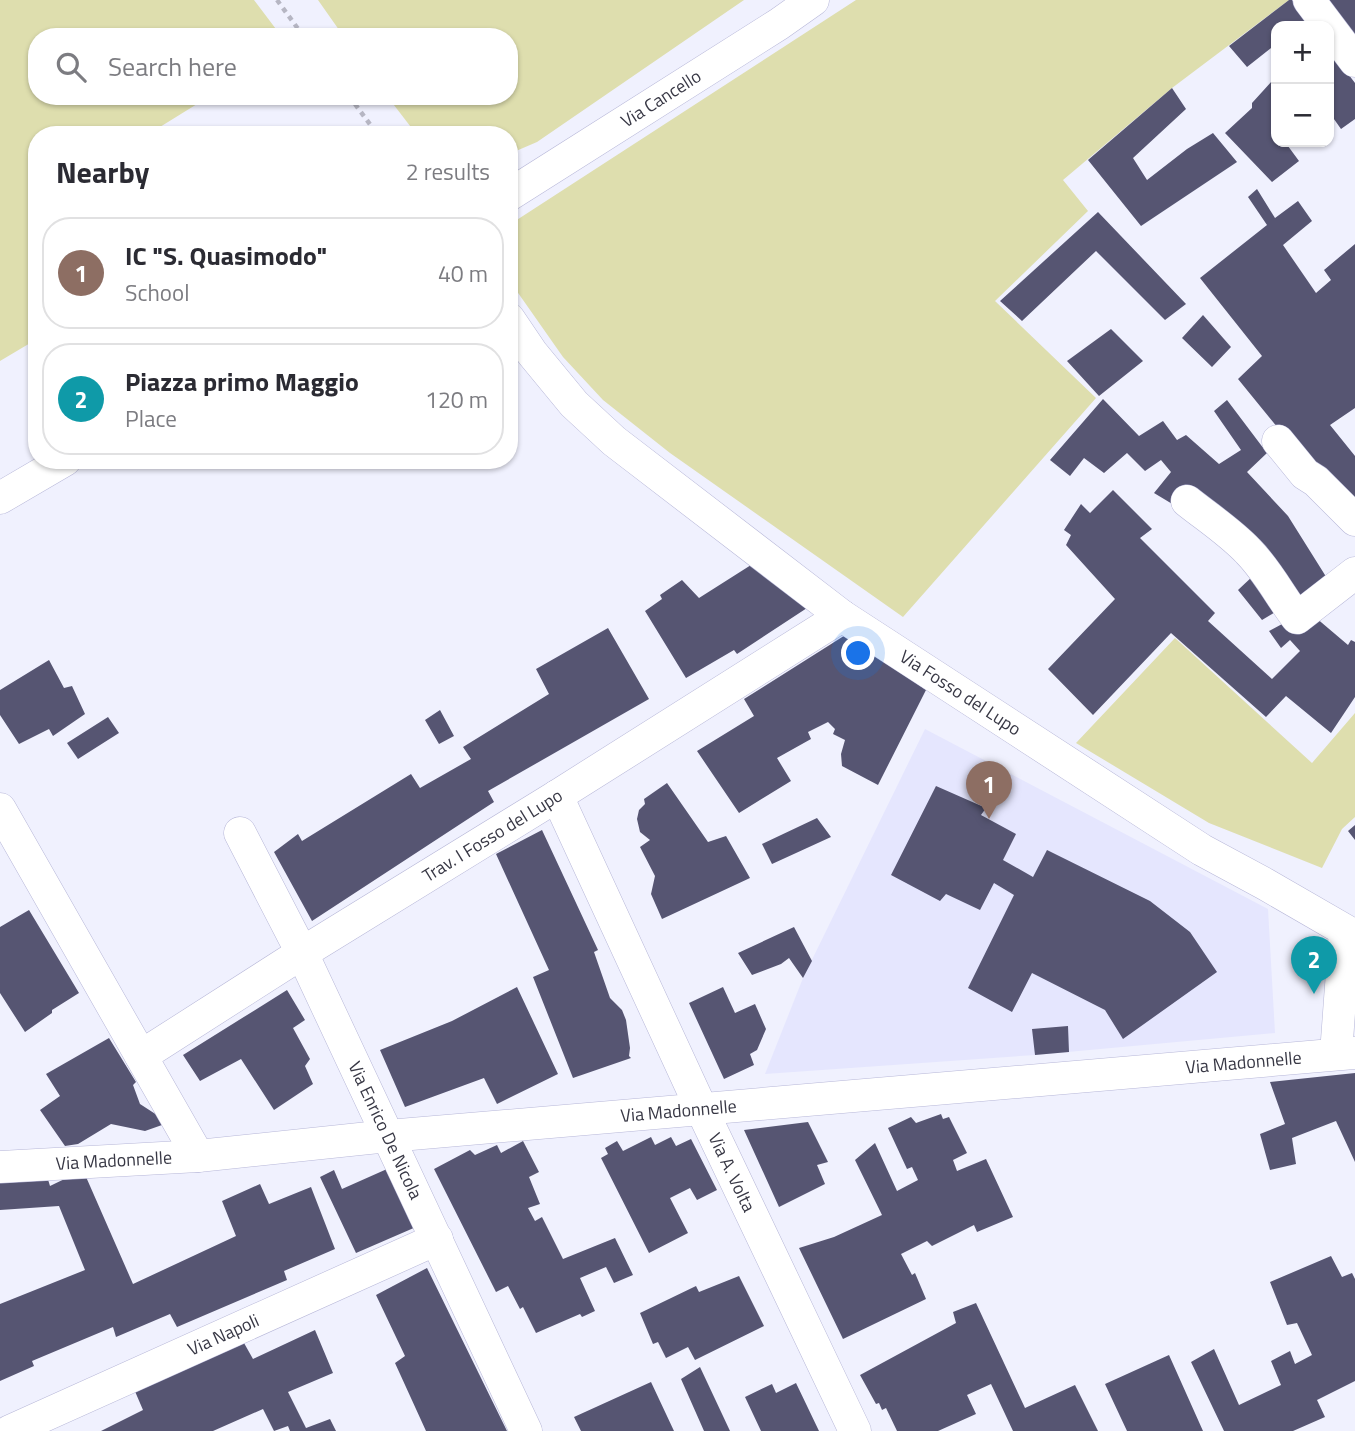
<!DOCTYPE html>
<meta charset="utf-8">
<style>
:root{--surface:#fff;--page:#f7f7f7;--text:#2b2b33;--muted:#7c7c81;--line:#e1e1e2;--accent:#db2777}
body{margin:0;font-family:"Titillium Web",sans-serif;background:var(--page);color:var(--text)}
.controls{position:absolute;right:21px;top:21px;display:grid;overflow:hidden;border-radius:14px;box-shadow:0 2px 5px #0004}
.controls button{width:63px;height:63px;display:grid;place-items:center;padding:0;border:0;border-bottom:2px solid var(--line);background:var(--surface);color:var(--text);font:35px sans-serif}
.you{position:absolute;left:859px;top:654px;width:24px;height:24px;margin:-18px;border:5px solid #fff;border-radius:50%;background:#1a73e8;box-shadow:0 0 0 10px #1a73e833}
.badge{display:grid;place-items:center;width:46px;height:46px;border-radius:50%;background:var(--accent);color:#fff;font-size:23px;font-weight:700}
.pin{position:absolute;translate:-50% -58px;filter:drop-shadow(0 2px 4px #0008)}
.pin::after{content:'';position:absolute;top:37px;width:24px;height:21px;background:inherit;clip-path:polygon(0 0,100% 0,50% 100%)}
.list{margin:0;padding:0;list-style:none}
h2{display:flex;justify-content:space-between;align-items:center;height:91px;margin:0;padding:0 28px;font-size:30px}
h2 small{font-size:23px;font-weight:400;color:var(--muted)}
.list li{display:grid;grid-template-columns:46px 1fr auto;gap:21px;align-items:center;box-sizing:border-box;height:112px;margin:0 14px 14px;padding:0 14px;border:2px solid var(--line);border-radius:28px}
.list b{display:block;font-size:26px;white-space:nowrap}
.list p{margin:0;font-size:23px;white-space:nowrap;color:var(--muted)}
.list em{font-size:23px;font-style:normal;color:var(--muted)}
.icon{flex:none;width:38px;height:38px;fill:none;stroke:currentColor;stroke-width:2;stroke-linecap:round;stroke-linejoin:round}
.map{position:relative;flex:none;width:1355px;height:1431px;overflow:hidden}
.search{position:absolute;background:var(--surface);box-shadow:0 2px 5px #0004;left:28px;top:28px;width:490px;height:77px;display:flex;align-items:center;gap:18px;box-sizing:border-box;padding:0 24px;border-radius:28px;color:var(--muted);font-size:26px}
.panel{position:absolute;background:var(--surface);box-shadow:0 2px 5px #0004;left:28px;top:126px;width:490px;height:343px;border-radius:28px}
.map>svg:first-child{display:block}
</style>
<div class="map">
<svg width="1355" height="1431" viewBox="0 0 1355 1431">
<rect width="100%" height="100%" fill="#f0f1fe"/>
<path fill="#e5e6fe" d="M 925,729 L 1268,909 L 1275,1033 L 1035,1055 L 765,1074 L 803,978 Z"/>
<path fill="#dedeae" d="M 0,0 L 254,0 L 282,37 L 37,37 L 37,96 L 210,96 L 147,135 L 37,135 L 37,339 L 0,361 Z
M 318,0 L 744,0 L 537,142 L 509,154 L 509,135 L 417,135 L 387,96 L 509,96 L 509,37 L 344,37 Z
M 856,0 L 1289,0 L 1172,88 L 1063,180 L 1088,211 L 995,301 L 1096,398 L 903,617 L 670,453 L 603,400 L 563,357 L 509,280 L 509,225 Z
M 1175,638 L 1312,763 L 1355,713 L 1355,817 L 1342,829 L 1322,868 L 1209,823 L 1076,743 Z"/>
<path fill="#565572" d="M 1289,0 L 1292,0 L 1312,26 L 1276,26 L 1276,44 L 1247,67 L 1229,46 Z
M 1325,0 L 1355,0 L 1355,42 Z
M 430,29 L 432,37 L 416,37 L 415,31 Z
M 1329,49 L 1355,83 L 1355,119 L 1341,129 L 1329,112 Z
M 1272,81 L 1276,86 L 1276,142 L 1285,142 L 1299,161 L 1272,182 L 1225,133 L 1252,108 L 1252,103 Z
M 1172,88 L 1186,109 L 1133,158 L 1147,180 L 1187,149 L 1213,133 L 1237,162 L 1141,226 L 1088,160 Z
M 1257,189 L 1275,218 L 1298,201 L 1312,221 L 1283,245 L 1316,293 L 1331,280 L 1324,270 L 1355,244 L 1355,408 L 1330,425 L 1355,456 L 1355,508 L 1313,471 L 1238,379 L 1262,356 L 1200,278 L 1267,225 L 1248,197 Z
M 1098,212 L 1186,304 L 1165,320 L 1096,251 L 1022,321 L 1000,301 Z
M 1203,315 L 1231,347 L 1212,367 L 1182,338 Z
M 1111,329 L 1143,361 L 1099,396 L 1067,361 Z
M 1103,399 L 1139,436 L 1163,421 L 1177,440 L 1186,435 L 1219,464 L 1241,450 L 1214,411 L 1227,400 L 1267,453 L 1247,472 L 1288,516 L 1330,583 L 1300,605 L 1174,505 L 1154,493 L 1171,472 L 1161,460 L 1145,471 L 1127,453 L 1104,473 L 1084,458 L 1070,476 L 1050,460 Z
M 1113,490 L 1152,529 L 1140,538 L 1215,613 L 1208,621 L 1272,679 L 1300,651 L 1290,640 L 1281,648 L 1269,631 L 1284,623 L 1293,633 L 1315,617 L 1348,645 L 1351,640 L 1355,642 L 1355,697 L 1331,733 L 1286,696 L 1266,717 L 1171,633 L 1093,715 L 1048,669 L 1115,599 L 1066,545 L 1071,535 L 1064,530 L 1081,504 L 1090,513 Z
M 751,565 L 807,608 L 737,654 L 734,650 L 686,678 L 645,611 L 662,599 L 660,595 L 682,580 L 699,598 Z
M 1254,575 L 1277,611 L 1262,620 L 1238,590 Z
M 608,628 L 649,699 L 488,791 L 494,802 L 312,921 L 274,852 L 298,834 L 302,841 L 411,774 L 420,788 L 471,759 L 463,747 L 549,694 L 536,669 Z
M 847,634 L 926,690 L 878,785 L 842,766 L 841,754 L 845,740 L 833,734 L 835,729 L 828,722 L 808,732 L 811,739 L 777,758 L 791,781 L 739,813 L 697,751 L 754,716 L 744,699 Z
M 49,660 L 64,688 L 72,686 L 85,714 L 53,736 L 49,729 L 19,744 L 0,715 L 0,690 Z
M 440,710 L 454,736 L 439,744 L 425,720 Z
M 108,717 L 119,733 L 78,759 L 67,743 Z
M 667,783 L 708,842 L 726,836 L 750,878 L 662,919 L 651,894 L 655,876 L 640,847 L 650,840 L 640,832 L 637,819 L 639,810 L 645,804 L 644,799 Z
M 936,786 L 986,808 L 981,815 L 1016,834 L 1003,860 L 1033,877 L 1047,850 L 1150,901 L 1190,932 L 1217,972 L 1123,1039 L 1105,1010 L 1032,973 L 1012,1012 L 968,988 L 1014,895 L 994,883 L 980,910 L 946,894 L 940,901 L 891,875 Z
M 817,818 L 831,837 L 772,864 L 762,844 Z
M 1355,825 L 1355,840 L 1348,831 Z
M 542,830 L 598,950 L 594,952 L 610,998 L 622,1010 L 626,1020 L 630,1048 L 629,1056 L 631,1058 L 573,1078 L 533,977 L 549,970 L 496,854 Z
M 29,910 L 79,993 L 52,1010 L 52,1013 L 25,1032 L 0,993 L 0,927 Z
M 794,927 L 812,961 L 803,978 L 789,958 L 781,964 L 752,975 L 738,953 Z
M 517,987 L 558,1074 L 497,1104 L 484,1078 L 405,1107 L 380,1050 L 452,1021 Z
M 723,987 L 735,1013 L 755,1004 L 766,1029 L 757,1050 L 750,1054 L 754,1065 L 724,1079 L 689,1003 Z
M 287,990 L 305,1020 L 293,1028 L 310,1059 L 305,1066 L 313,1084 L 274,1110 L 241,1059 L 200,1081 L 183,1055 Z
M 1068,1026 L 1069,1052 L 1035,1055 L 1032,1029 Z
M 109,1038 L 136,1082 L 133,1085 L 140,1104 L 160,1117 L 162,1125 L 145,1131 L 111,1124 L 78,1144 L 65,1146 L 40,1110 L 60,1096 L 46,1074 Z
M 1355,1073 L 1355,1162 L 1336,1121 L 1292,1138 L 1296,1164 L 1270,1170 L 1260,1134 L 1285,1124 L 1270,1082 Z
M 941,1114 L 943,1119 L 949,1117 L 967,1153 L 953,1160 L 957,1171 L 986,1159 L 1013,1217 L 977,1232 L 974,1225 L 932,1246 L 927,1241 L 901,1254 L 912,1275 L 915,1273 L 926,1299 L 843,1339 L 799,1248 L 834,1237 L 882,1215 L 855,1160 L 875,1143 L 897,1191 L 918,1180 L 912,1167 L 907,1169 L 888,1128 L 911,1117 L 916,1123 Z
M 808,1122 L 828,1162 L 817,1165 L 825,1184 L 779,1207 L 744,1130 Z
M 651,1137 L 655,1145 L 671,1137 L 676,1146 L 691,1139 L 717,1190 L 697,1200 L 690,1188 L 670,1198 L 688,1233 L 649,1253 L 601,1158 L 608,1154 L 605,1148 L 617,1141 L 623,1151 Z
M 523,1141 L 539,1172 L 529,1177 L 540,1204 L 528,1208 L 535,1221 L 542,1217 L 563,1259 L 615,1238 L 633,1275 L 614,1283 L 606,1267 L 580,1278 L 595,1311 L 582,1317 L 580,1314 L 536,1333 L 523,1307 L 520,1309 L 508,1286 L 496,1292 L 434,1169 L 470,1150 L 475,1155 L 497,1145 L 501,1153 Z
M 387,1169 L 416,1227 L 356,1253 L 320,1177 L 334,1170 L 342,1189 Z
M 83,1170 L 133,1284 L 236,1236 L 222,1201 L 260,1184 L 269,1204 L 311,1187 L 335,1249 L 284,1271 L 287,1280 L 177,1327 L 170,1314 L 116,1337 L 113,1327 L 32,1361 L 34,1366 L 0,1381 L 0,1304 L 85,1270 L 59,1206 L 0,1210 L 0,1177 L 46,1173 L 50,1186 Z
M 1331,1256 L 1342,1277 L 1352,1273 L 1355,1279 L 1355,1381 L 1317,1400 L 1325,1417 L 1293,1431 L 1224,1431 L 1191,1362 L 1214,1349 L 1239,1405 L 1281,1385 L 1271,1361 L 1290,1351 L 1295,1364 L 1312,1355 L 1297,1323 L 1287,1325 L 1270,1282 Z
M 427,1268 L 507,1431 L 426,1431 L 395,1363 L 405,1356 L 376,1295 Z
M 739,1276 L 764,1326 L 695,1360 L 688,1347 L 666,1358 L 658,1342 L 653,1344 L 640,1313 L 696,1286 L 699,1292 Z
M 976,1303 L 1025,1408 L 1075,1385 L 1098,1431 L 1013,1431 L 991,1384 L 967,1395 L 976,1414 L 938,1431 L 897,1431 L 886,1408 L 882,1410 L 879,1403 L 876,1404 L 860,1375 L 956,1323 L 953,1312 Z
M 315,1330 L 333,1373 L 288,1392 L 306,1428 L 330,1419 L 336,1431 L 290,1431 L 288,1426 L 274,1431 L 263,1409 L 213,1431 L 101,1431 L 143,1410 L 134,1389 L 244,1343 L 253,1359 Z
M 1169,1355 L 1203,1431 L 1127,1431 L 1105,1384 Z
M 700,1367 L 730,1431 L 704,1431 L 681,1379 Z
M 651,1382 L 674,1431 L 581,1431 L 574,1417 Z
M 796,1383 L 819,1431 L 761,1431 L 745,1397 L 772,1384 L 776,1393 Z"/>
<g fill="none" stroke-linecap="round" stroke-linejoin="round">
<defs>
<g id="street">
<path d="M 1309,0 L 1355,61"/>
<path id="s1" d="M 509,195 L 779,24 L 813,0"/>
<path id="s2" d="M 509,319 L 532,353 L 574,404 L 614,441 L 842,616 L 1202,850 L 1265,884 L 1355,936"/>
<path d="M 1278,441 L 1305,474 L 1316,481 L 1355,520"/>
<path d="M 0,498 L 65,460"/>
<path d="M 1187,501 C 1207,517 1230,532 1248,551 C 1268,571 1280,596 1297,618 L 1355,573"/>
<path id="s3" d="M 557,796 L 701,1108 L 855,1431"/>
<path d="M 0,809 L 198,1156"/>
<path id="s4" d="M 240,833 L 302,953 L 526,1431"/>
<path d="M 1336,1054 L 1345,931"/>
<path id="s5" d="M 141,1056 L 302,953 L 557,796 L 842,616"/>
<path id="s6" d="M 0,1167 L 198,1156 L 388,1136 L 1355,1053"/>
<path id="s7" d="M 10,1431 L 437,1239"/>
</g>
</defs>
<use href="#street" stroke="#b7b7d8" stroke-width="33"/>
<path stroke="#b6b6c3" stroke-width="4.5" stroke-dasharray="5 5" stroke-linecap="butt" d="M 277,0 L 304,37
M 349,96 L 378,135"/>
<use href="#street" stroke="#fff" stroke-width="32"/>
</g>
<g text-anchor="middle" stroke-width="7" stroke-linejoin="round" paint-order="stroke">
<g font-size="18" fill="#383845" stroke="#fff">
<text dy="6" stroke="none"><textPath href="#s1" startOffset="180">Via Cancello</textPath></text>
<text dy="6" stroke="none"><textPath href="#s2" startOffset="590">Via Fosso del Lupo</textPath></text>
<text dy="6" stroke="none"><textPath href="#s5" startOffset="415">Trav. I Fosso del Lupo</textPath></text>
<text dy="6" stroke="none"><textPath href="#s6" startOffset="1248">Via Madonnelle</textPath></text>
<text dy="6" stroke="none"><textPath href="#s6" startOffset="681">Via Madonnelle</textPath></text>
<text dy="6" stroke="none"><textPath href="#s4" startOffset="331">Via Enrico De Nicola</textPath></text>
<text dy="6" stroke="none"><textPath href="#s6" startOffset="114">Via Madonnelle</textPath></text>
<text dy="6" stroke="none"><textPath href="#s3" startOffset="415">Via A. Volta</textPath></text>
<text dy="6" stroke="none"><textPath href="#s7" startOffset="234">Via Napoli</textPath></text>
</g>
</g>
</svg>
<div class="controls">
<button>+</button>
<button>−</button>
</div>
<div class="you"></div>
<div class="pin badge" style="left:989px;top:819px;background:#8d6e63">1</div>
<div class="pin badge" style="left:1314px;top:994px;background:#0f9aa8">2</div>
<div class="search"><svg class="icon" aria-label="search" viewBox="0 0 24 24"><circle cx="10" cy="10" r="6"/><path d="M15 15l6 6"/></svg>Search here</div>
<section class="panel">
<h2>Nearby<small>2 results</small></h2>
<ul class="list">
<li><span class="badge" style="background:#8d6e63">1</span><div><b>IC &quot;S. Quasimodo&quot;</b><p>School</p></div><em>40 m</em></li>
<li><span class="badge" style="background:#0f9aa8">2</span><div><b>Piazza primo Maggio</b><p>Place</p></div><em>120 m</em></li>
</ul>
</section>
</div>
